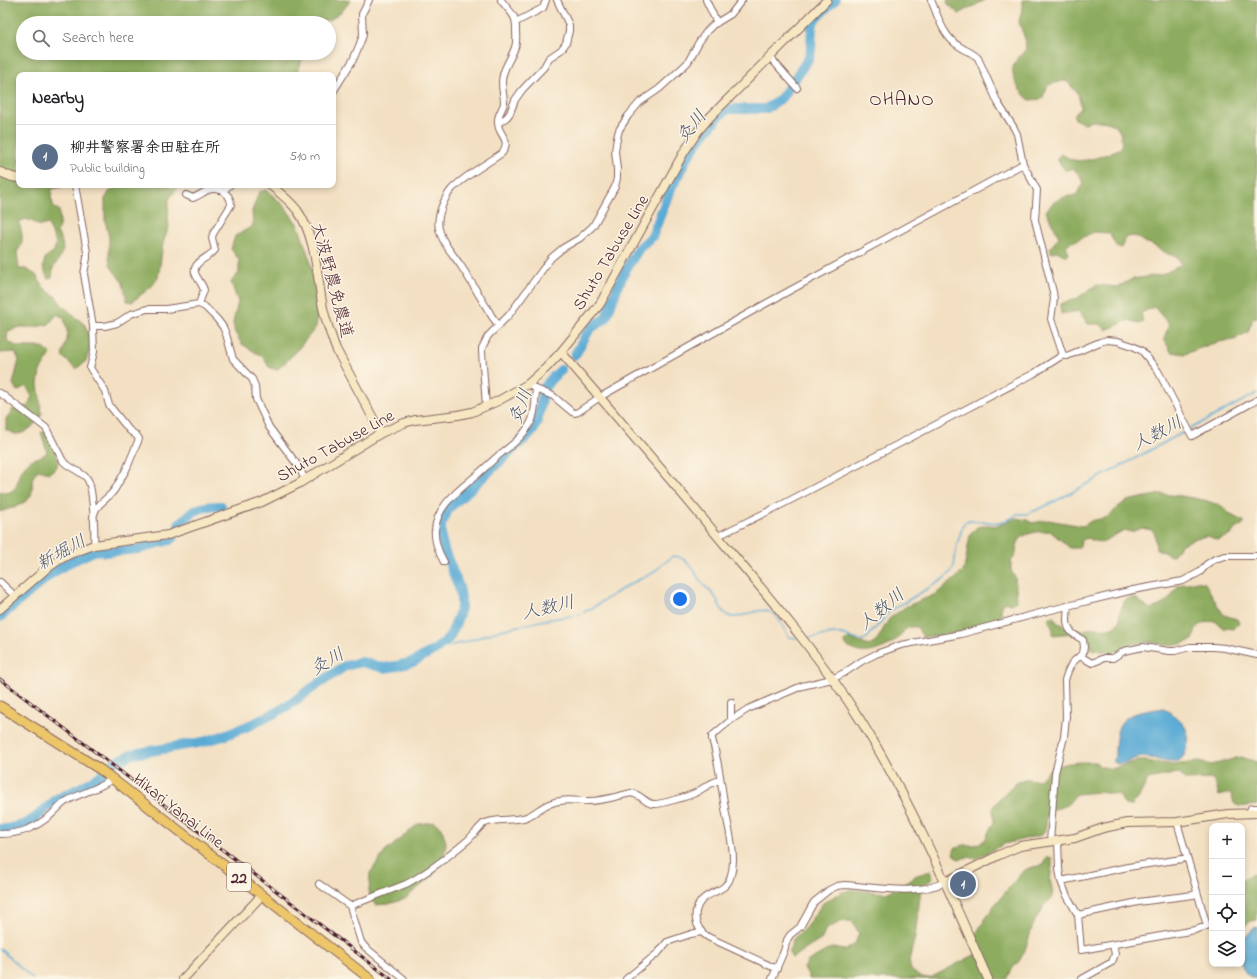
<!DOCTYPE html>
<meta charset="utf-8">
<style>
:root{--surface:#fff;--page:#f6f6f6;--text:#202124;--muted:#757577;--line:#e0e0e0;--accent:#c8321e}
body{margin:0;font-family:"Indie Flower","Klee One",sans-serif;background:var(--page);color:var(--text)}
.controls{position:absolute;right:12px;bottom:12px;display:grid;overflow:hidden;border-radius:8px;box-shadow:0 2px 6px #0003}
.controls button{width:36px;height:36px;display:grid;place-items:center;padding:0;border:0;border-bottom:1px solid var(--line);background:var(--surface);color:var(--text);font:20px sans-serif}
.you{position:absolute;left:680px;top:599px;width:14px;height:14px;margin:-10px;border:3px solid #fff;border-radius:50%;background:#1a73e8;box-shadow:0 0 0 6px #1a73e833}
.badge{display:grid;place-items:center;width:26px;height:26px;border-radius:50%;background:var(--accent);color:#fff;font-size:13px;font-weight:700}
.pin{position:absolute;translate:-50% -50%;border:2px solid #fff;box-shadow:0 1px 4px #0006}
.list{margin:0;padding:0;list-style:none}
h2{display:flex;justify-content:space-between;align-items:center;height:52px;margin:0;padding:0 16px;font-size:17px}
h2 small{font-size:13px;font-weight:400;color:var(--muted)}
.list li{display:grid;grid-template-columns:26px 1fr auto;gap:12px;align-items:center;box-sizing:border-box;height:64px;padding:0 16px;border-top:1px solid var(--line)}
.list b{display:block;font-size:15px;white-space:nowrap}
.list p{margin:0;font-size:13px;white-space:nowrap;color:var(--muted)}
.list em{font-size:13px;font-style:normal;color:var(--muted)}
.icon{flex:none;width:22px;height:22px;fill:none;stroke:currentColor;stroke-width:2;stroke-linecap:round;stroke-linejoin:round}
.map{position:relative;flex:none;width:1257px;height:979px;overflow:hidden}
.search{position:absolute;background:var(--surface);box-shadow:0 2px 6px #0003;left:16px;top:16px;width:320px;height:44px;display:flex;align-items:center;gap:10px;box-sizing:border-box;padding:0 14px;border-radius:22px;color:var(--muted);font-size:15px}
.panel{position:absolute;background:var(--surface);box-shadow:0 2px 6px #0003;left:16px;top:72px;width:320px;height:116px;border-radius:8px}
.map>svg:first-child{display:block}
</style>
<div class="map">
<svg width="1257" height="979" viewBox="0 0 1257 979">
<rect width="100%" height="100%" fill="#fcf5e5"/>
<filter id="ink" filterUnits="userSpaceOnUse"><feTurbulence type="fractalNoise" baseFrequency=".025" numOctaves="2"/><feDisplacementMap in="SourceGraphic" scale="8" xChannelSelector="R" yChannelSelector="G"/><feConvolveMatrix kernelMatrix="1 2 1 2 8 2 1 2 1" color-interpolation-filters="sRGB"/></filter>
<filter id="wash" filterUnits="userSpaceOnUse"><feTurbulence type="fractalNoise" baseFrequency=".012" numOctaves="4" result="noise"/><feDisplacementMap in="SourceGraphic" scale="16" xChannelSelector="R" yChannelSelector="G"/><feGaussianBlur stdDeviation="0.9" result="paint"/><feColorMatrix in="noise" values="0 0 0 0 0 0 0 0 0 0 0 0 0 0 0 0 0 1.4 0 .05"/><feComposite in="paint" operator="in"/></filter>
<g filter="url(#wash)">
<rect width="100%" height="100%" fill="#f3e0c3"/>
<path fill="#8dac5f" stroke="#6c6645" d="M 0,0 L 351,0 L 343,10 L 330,20 L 311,21 L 309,23 L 23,23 L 23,53 L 304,53 L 297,75 L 19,75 L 19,185 L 64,185 L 61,187 L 52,189 L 51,197 L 54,208 L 59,210 L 60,223 L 57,232 L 62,242 L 63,250 L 58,261 L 53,268 L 52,278 L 48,279 L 43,267 L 45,258 L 54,251 L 56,243 L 48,224 L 40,226 L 31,221 L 25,219 L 19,222 C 22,234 25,241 17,252 L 19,269 L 26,269 L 36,275 L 44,288 L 56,297 L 62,305 L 85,325 L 90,339 L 89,351 L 86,361 L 76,369 L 62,356 L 68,335 L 64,318 L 57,314 L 49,324 L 36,327 L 20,327 L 8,331 L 7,341 L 18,347 L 42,347 L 51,354 L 40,371 L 38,384 L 42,414 C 36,423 27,435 15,434 C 12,433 9,431 6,430 L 6,419 L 13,409 L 28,406 L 32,396 L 26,386 L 17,391 L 13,384 L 19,360 L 15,352 L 0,353 Z
M 947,0 L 985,0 L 959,14 L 948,4 Z
M 1022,0 L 1257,0 L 1257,317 L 1253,318 L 1248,332 L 1237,338 L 1211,344 L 1185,354 L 1171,352 L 1164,339 L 1169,324 L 1154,307 L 1141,313 L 1143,322 L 1139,324 L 1129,320 L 1106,330 L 1100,324 L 1088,324 L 1079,311 L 1061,314 L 1060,304 L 1076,299 L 1096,285 L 1118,287 L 1132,279 L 1161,275 L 1181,265 L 1178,257 L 1168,254 L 1151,244 L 1144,242 L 1135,236 L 1126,237 L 1121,248 L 1116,246 L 1109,233 L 1094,232 L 1066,245 L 1069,254 L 1067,256 L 1056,251 L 1051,253 L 1050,248 L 1059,237 L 1046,211 C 1054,199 1063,197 1076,195 L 1084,183 L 1079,174 L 1073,169 L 1065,170 L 1057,159 L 1061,154 C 1065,156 1070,159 1073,160 C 1089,163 1107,154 1121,148 C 1124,127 1113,120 1093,121 C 1090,121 1087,123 1084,123 C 1081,123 1077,120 1075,119 L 1074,115 L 1081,107 L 1078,94 L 1066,80 L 1048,85 L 1042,99 L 1030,100 C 1021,94 1009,77 1014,64 C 1017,59 1022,54 1026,49 L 1025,39 L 1019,22 L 1022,9 Z
M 119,185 L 179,185 L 169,199 L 168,218 L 169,227 L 163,243 L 161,258 L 158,278 L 152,286 L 132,302 L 127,301 L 123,283 L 111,267 L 109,258 L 109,237 L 105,220 L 105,199 L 109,192 Z
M 267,190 L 284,206 L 298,225 L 310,260 L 319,309 L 316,327 L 295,353 L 277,370 L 269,367 L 263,357 L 242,344 L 235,333 L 233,323 L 238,302 L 231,282 L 239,273 L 239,260 L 231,249 L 235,236 L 253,226 L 252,211 L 259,192 Z
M 41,432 L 46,433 L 58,457 L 57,467 L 49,473 L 38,470 C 30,480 33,478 32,490 C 32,504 10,508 0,512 L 0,491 L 8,493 C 21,486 15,483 20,473 C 22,469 27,463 30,461 C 36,456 41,459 47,452 Z
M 1161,494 L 1181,496 L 1204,500 L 1222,506 L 1231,515 L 1245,522 L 1242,525 L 1235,529 L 1231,535 L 1217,540 L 1208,536 L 1196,538 L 1180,545 L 1174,554 L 1171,556 L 1159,550 L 1156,550 L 1155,534 L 1152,530 L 1141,528 L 1131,532 L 1124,530 L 1103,542 L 1094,541 L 1088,538 L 1082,540 L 1079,548 L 1070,548 L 1050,531 C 1040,532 1023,531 1018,543 C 1015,550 1018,554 1011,561 L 1011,571 L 1015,577 L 1017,600 L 1012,604 L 1005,602 L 1001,605 L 1001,616 L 998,622 L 959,633 L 923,637 L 917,627 C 903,625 903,635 895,641 C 884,649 866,656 853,650 C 849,649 846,645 844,642 L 848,638 L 869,646 L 876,642 L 889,619 L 905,607 L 936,594 L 955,579 L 964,570 L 970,535 L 977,527 L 987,525 L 997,526 L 1016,518 L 1027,520 L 1032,523 L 1048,520 L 1083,526 L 1091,521 L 1108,517 L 1118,507 L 1127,501 Z
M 1197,581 L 1205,583 L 1218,606 L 1224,615 L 1237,619 L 1239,623 L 1234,629 L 1223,628 L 1215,621 C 1199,623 1197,624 1193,640 L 1177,645 L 1166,645 L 1150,642 L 1131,644 L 1120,651 L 1110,653 L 1091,649 C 1085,631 1070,633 1053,635 L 1053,630 L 1048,618 L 1054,616 L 1057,623 C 1064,624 1070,630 1077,631 C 1083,631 1089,628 1096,628 C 1102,628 1107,629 1114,628 L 1119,622 L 1120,612 L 1125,600 L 1134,597 L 1150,609 C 1165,606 1171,598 1179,585 Z
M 1240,757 L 1257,762 L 1257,805 L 1238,807 L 1234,803 L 1231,793 L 1219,796 L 1215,782 L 1212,779 L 1186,780 L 1178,773 L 1148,779 L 1138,799 L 1131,806 L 1125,805 L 1119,795 L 1099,792 L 1076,794 C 1073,798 1070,803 1065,806 C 1061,808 1054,808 1050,811 C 1044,818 1049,827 1042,835 L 1004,844 L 975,859 L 969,857 L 958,859 L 953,854 L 955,848 L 964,845 L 975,845 L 985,840 L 991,827 L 994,823 L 993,807 C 1000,798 1014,781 1025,779 C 1030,778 1035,782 1040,779 C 1044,777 1045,773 1048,771 C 1065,761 1078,762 1096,762 L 1099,766 L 1111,769 L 1137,761 L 1146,761 L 1173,765 L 1198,762 L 1212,765 Z
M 434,822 L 442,828 L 446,843 L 444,857 L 433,875 L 405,899 L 389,904 L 375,905 L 369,892 L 370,873 L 385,852 L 418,824 Z
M 1046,858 L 1052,858 L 1052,866 L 1050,880 L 1053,893 L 1051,899 L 1044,905 L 1040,914 L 1034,922 L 1025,950 L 1020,960 L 1012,969 L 1008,977 L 1008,979 L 809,979 L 809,976 L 804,968 L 808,961 L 831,948 L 846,950 L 855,944 L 859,933 L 852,921 L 840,922 L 825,930 L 822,939 L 792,958 L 789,953 L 793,939 L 806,927 L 823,903 L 842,892 L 851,890 L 886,893 L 902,885 L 917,875 L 931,871 L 933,878 L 924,885 L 920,897 L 915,937 L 909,961 L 911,970 L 920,977 L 930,978 L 980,952 L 975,935 L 993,907 L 1022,872 L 1029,868 L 1043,865 Z
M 1257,871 L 1257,920 L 1251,921 L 1242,927 L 1242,879 L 1256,873 Z"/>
<path fill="#5aabd5" stroke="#526580" d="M 1164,708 C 1181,721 1195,729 1185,753 C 1183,758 1180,761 1174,762 C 1163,763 1152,756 1140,757 C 1132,758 1130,764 1117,764 L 1116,762 L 1114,762 L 1113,760 L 1115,758 C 1115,715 1124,714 1164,708 Z
M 1257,927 L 1257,979 C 1248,977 1244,972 1241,964 L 1242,964 L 1242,941 L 1254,928 Z"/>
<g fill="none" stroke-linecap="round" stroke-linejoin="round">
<path stroke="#5aabd5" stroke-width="1.5" d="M 1190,429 L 1257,393
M 807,638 C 818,638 832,632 842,634 C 850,636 858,643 866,639 L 890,611 L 942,580 L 950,573 L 954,566 L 957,544 L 964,523 L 969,521 L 1000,523 L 1012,518 L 1017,514 L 1027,514 L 1050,504 L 1186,431
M 436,649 L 465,642 L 501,630 L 545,620 L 578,615 L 592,608 L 630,584 L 651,574 L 673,556 C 688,556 695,574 703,584 C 708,590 714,594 717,600 C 719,604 720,608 723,611 C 736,629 758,599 776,616 C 782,622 784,630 789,637 L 797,638
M 0,949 L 33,979"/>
<path stroke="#5aabd5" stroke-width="10" d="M 575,355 L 586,335 L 591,328 L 606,318 L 617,288 L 626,269 L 639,248 L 652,237 L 668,195 L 685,161 L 701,137 L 722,113 L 728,109 L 765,109 L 774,104 L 782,97 L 809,58 L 811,50 L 812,25 L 815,19 L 835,0
M 179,525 C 194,509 199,506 221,506
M 0,617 L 51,574 L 68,563 L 96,550 L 104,552 L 139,549 L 158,543 L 170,540 L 173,538
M 0,829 L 7,829 L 26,824 L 35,818 L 57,799 L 82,787 L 99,777 L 114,763 L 133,754 L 203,742 L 223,736 L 253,724 L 277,712 L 292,703 L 305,693 L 345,666 L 362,662 L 384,668 L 397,666 L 413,662 L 436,649 L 449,638 L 455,625 L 461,608 L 461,598 L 459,587 L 445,553 L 441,539 L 441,524 L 449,508 L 533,431 L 538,418 L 544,388 L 551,379 L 561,370"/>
</g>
</g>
<g filter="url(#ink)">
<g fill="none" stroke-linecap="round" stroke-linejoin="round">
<defs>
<path id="street" d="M 706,0 L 717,23
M 931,0 C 938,16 943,37 959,46 C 966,51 972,52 978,58 L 998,103 L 1014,128 L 1017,134 L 1023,164 L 1037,190 L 1035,220 L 1053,292 L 1054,299 L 1051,319 L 1063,355
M 516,22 L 543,8 L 546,0
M 770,57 L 797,88
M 333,92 L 353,60 L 359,46 L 363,35 L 362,14 L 369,0
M 498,122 L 500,122 L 507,117 L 510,113 L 515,100 L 522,90 L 544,67 L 549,58 L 561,50 L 566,43 L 569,31 L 569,25 L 557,0
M 75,185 L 87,252 L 87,258 L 84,274 L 93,326 L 94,352 L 90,368 L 105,391 L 109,405 L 129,430 L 137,436 L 139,439 L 126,470 L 115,489 L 112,493 L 100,504 L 96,509 L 93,517
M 186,195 L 193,198 C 205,193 210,185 223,191
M 199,304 L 204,290 C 202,283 197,279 195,273 C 192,262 210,257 215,250 L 212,238 L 213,234 L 231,205 C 231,198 228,195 223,191 L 230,185
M 93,326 L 105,326 L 117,323 L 131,314 L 147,309 L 166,309 L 199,304 L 205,307 L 217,319 L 223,327 L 226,334 L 233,359 L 252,379 L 255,386 L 256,399 L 269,427 L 299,467 L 305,480
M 499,326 C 496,321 492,318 490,313 C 480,297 471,281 461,266 C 453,254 442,243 439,229 C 436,217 444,198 452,189 C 463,177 488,163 502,153 C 513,138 496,135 498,120 C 498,114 503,109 504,103 C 504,93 500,85 503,75 C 505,65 512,57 515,47 C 517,42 516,35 516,29 C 516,25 516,21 514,17 C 511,11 505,6 501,0
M 528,384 L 536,389 L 553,396 L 572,412 L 575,413 L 578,412 L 600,397 L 765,304 L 1023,164
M 0,393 L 46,428 L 63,461 C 69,468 85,473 88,480 C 93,489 95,533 94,545
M 486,406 L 482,352 L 482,348 L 488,336 L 509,315 L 551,258 L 563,248 L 580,238 L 593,226 L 615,187 L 617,178 L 617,169 L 615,151 L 617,138 L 619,130 L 628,116 L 640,102 L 659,89 L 681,69 L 688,62 L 699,42 L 707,31 L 713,25 L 731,14 L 742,0
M 718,536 L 779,506 L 966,409 L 1033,374 L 1063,355 L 1067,356 L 1100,342 L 1107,340 L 1118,341 L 1133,346 L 1142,351 L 1158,371 L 1192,436 L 1257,400
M 444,562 C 439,553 434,540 435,530 C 437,504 461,489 479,473 C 486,467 492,461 499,455 C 511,446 524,436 531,422 C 536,413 535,400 536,389
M 0,582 L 15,596
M 1080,656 L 1092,663 L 1104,658 L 1113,658 L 1124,651 L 1143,647 L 1169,651 L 1175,651 L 1190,647 L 1213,647 L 1225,648 L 1257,655
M 731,720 L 731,702
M 1249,813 L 1251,808 L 1257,808
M 0,834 C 21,834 35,828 51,815 C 55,811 60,806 65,802 C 80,793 99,789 112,779
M 1058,841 L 1059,869 L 1061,881 L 1066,894 L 1078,915 L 1081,950 L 1195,930 L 1207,926 L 1177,822
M 1050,842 L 1055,773 L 1064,737 L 1066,717 L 1065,680 L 1068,671 L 1072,663 L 1083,653 L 1084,647 L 1083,640 C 1074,635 1067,631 1067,620 C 1067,615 1068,611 1067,606
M 1061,881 L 1128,867 L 1182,859 L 1187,857
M 319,884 L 350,906 L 361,942 L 365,947 L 404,979
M 350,906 L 406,884 C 429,872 449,856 468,840 C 473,835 479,828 483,824 C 493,818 511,821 523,818 C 533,816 540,807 549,804 C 562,798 576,801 589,801 C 603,801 618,796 631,793 C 642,795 645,803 653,804 C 659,805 689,796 695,793 C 704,788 711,782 720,780
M 1078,915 L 1138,902 L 1193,895 L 1197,893
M 777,969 L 708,937 C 695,929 691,912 702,900 C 712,890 727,892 731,875 C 737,856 728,828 725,808 C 721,785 719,762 712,739 L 712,736 L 731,720 L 748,709 L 802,686 L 832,679 L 844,673 L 862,661 L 876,654 L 901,645 L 961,634 L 1051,610 L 1133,590 L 1183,581 L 1200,572 L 1207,564 L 1215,559 L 1225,556 L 1257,556
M 626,979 L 659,952 L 667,942 L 691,934 L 701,932
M 772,979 L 784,951 L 787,940 L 790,935 L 800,927 L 814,902 L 829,890 L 837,886 L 845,885 C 875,887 917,896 945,882
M 1082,979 L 1112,962 L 1115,954 L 1113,945"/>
<path id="secondary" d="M 0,172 L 12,177 L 19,178
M 270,185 C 280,193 289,200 297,210 C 316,236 317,277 323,308 C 326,322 331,335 336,349 L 381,433
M 561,352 C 616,416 671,480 725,545 C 773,602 821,658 861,721 C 912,803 949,891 988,979
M 0,609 L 45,570 L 59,560 L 70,554 L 94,545 L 168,535 L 262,502 L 298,484 L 381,433 L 404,423 L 415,420 L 458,415 L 472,412 L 498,401 L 528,384 L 546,368 L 561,352 L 600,304 L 684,152 L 698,131 L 710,117 L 827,0
M 945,882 L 999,855 L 1020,846 L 1075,838 L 1103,828 L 1127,823 L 1177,822 L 1228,814 L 1257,813
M 183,979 L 262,895"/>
<path id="primary" d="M 0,706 L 101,770 L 370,979"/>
</defs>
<use href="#street" stroke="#856360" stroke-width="8"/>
<use href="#secondary" stroke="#856360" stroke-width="10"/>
<use href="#primary" stroke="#856360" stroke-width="11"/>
<use href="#street" stroke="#fff" stroke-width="6"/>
<use href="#secondary" stroke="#f7e8c3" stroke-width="8"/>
<use href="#primary" stroke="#ecc669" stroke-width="9"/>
<defs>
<path id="rail" d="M 0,679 L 391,979"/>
</defs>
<use href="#rail" stroke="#4a1f2b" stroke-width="3"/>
<use href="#rail" stroke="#fcf5e5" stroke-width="1.5" stroke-dasharray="4.5" stroke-linecap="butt"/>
</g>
</g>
<g text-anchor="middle" stroke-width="3" stroke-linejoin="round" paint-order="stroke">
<rect fill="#fcf5e5" stroke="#7f5f63" stroke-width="1" x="227" y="863" width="24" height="28" rx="3"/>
<g font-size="16" font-weight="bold" fill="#4a1f2b">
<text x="239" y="883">22</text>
</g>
<g font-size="17" fill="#4a1f2b" stroke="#fcf5e5">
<text transform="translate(610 252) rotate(-59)" y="6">Shuto Tabuse Line</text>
<text transform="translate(333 280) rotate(75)" y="6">大波野農免農道</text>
<text transform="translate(335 445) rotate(-29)" y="6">Shuto Tabuse Line</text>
<text transform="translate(179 810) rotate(38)" y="6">Hikari Yanai Line</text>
</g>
<g font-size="18" font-style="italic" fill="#50576f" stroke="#fcf5e5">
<text transform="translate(691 126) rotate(-51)" y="6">灸川</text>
<text transform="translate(520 406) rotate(-70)" y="6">灸川</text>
<text transform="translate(1157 433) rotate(-28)" y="6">人数川</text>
<text transform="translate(61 552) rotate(-29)" y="6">新堀川</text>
<text transform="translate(548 607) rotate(-13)" y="6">人数川</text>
<text transform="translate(881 609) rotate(-40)" y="6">人数川</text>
<text transform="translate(327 661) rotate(-30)" y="6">灸川</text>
</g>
<g font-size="19" letter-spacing="1" fill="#4a1f2b" stroke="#fcf5e5">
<text x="902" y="105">OHANO</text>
</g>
</g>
</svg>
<div class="controls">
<button>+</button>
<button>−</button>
<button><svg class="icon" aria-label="locate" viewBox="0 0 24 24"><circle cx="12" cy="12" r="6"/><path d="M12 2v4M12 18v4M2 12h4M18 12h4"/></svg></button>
<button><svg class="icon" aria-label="layers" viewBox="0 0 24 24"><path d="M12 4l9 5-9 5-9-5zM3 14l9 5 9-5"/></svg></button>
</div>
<div class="you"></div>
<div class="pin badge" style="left:963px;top:884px;background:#5c6f8a">1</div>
<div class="search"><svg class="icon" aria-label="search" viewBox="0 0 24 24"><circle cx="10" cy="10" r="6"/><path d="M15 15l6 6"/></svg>Search here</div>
<section class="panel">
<h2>Nearby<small></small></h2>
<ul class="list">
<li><span class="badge" style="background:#5c6f8a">1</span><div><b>柳井警察署余田駐在所</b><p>Public building</p></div><em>510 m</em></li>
</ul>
</section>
</div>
